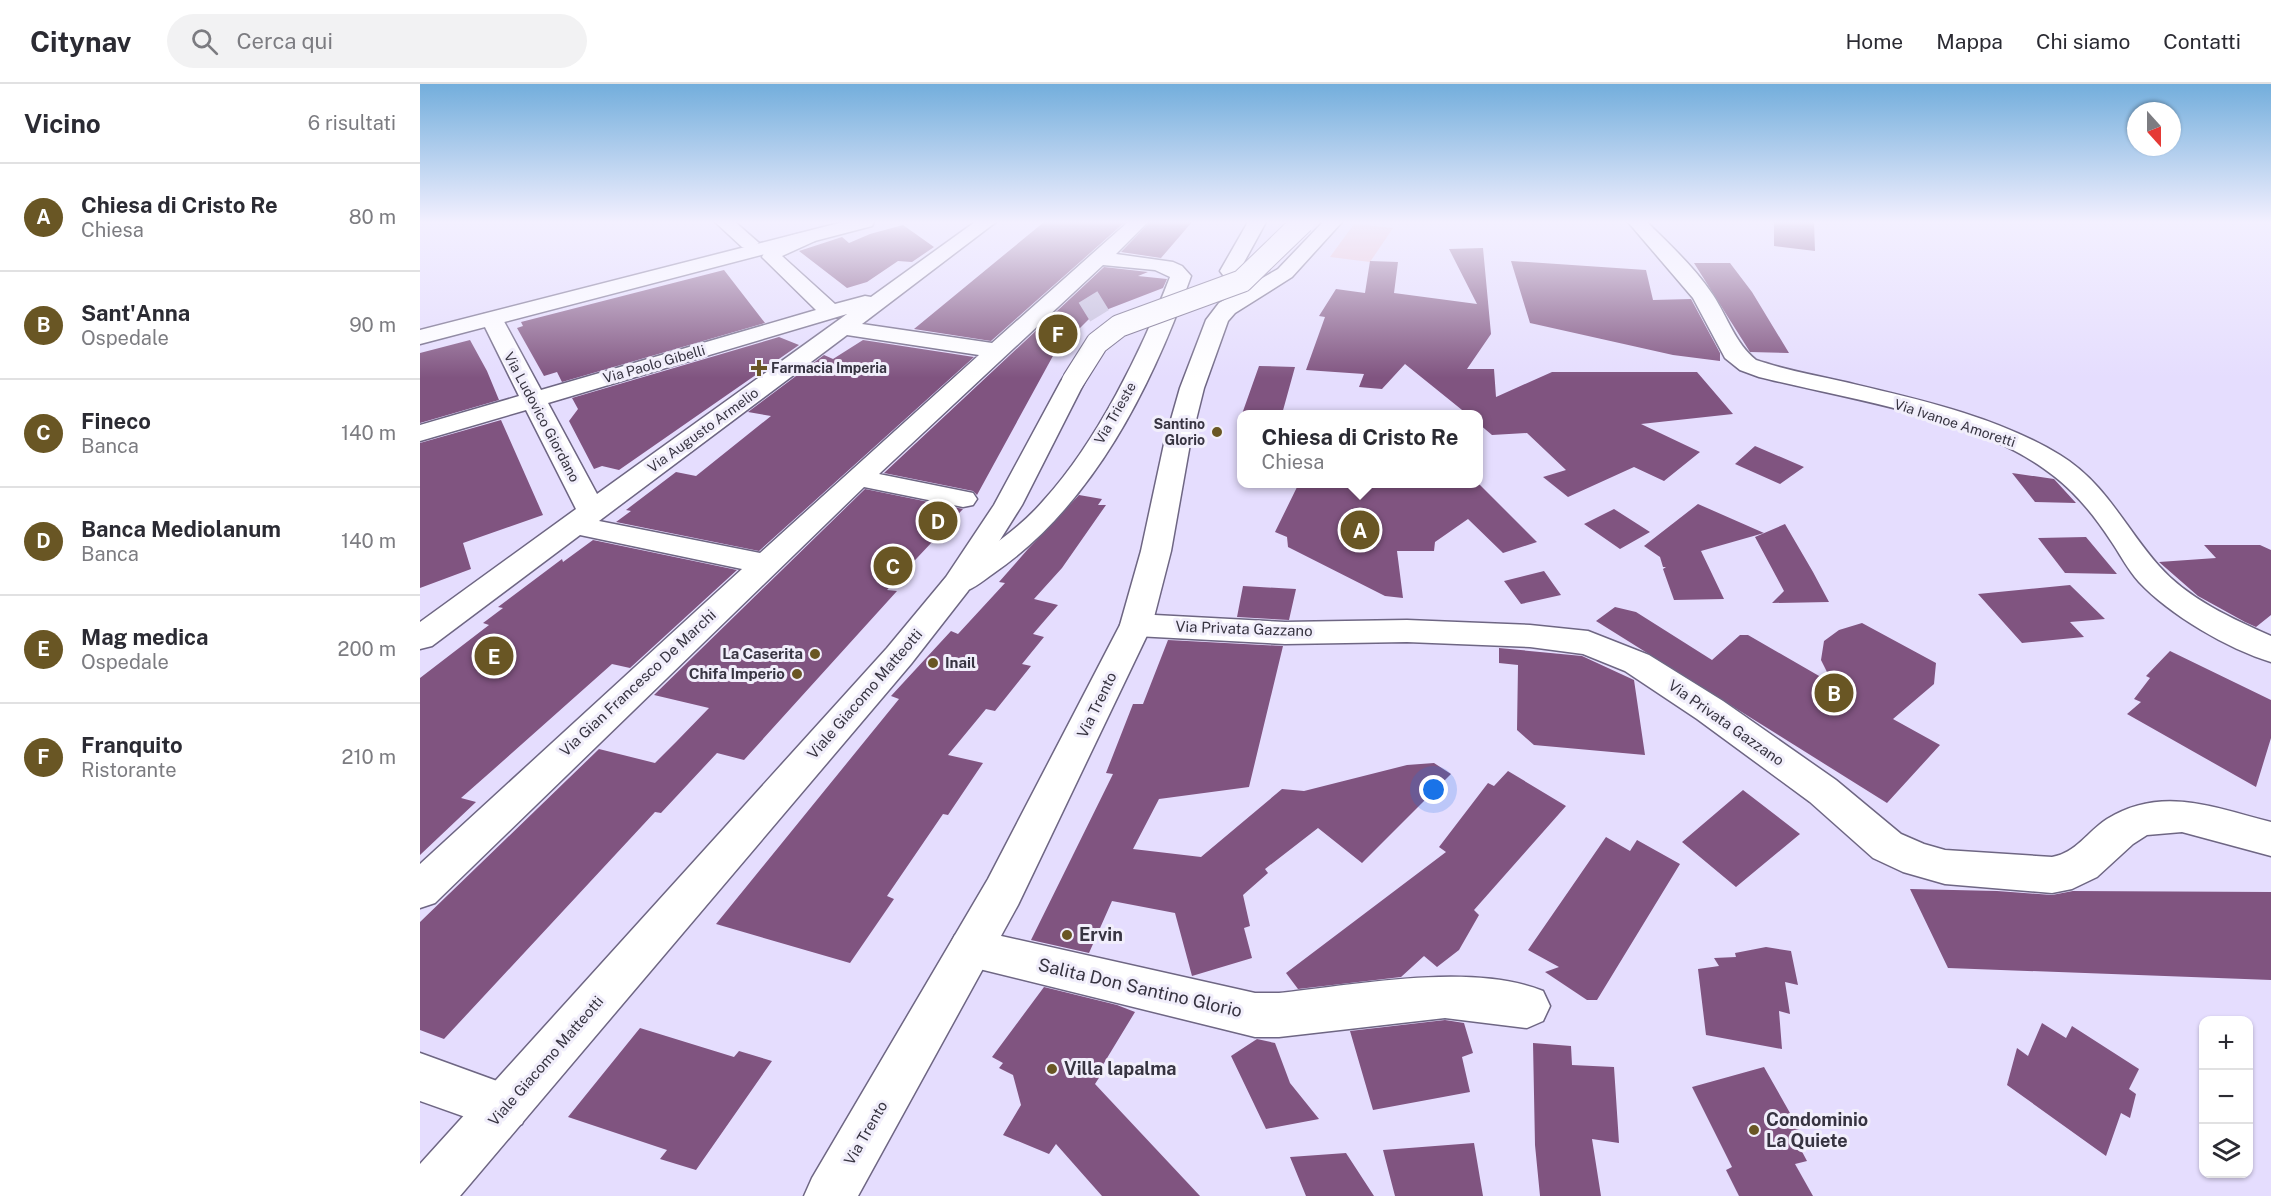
<!DOCTYPE html>
<html lang="it">
<meta charset="utf-8">
<style>
:root{--surface:#fff;--page:#f2f2f3;--text:#2b2b33;--muted:#7c7c81;--line:#e1e1e2;--accent:#695624}
body{margin:0;font-family:"Public Sans",sans-serif;background:var(--page);color:var(--text)}
.controls{position:absolute;right:18px;bottom:18px;display:grid;overflow:hidden;border-radius:12px;box-shadow:0 2px 4px #0004}
.controls button{width:54px;height:54px;display:grid;place-items:center;padding:0;border:0;border-bottom:2px solid var(--line);background:var(--surface);color:var(--text);font:30px sans-serif}
.compass{position:absolute;left:1707px;top:18px;width:54px;height:54px;border-radius:50%;background:var(--surface);box-shadow:0 2px 4px #0004;rotate:159deg}
.you{position:absolute;left:1014px;top:706px;width:21px;height:21px;margin:-15px;border:4px solid #fff;border-radius:50%;background:#1a73e8;box-shadow:0 0 0 9px #1a73e833}
.badge{display:grid;place-items:center;width:39px;height:39px;border-radius:50%;background:var(--accent);color:#fff;font-size:20px;font-weight:700}
.pin{position:absolute;translate:-50% -50%;border:3px solid #fff;box-shadow:0 2px 6px #0006}
.popup{position:absolute;left:817px;top:326px;width:246px;height:78px;box-sizing:border-box;display:grid;place-content:center;border-radius:12px;background:var(--surface);filter:drop-shadow(0 2px 4px #0005);font-size:20px;white-space:nowrap;color:var(--muted)}
.popup b{font-size:22px;color:var(--text)}
.popup::after{content:'';position:absolute;left:50%;top:100%;margin-left:-12px;border:12px solid transparent;border-top-color:var(--surface)}
.list{margin:0;padding:0;list-style:none}
h2{display:flex;justify-content:space-between;align-items:center;height:78px;margin:0;padding:0 24px;font-size:26px}
h2 small{font-size:20px;font-weight:400;color:var(--muted)}
.list li{display:grid;grid-template-columns:39px 1fr auto;gap:18px;align-items:center;box-sizing:border-box;height:108px;padding:0 24px;border-top:2px solid var(--line)}
.list b{display:block;font-size:22px;white-space:nowrap}
.list p{margin:0;font-size:20px;white-space:nowrap;color:var(--muted)}
.list em{font-size:20px;font-style:normal;color:var(--muted)}
.icon{flex:none;width:33px;height:33px;fill:none;stroke:currentColor;stroke-width:2;stroke-linecap:round;stroke-linejoin:round}
.map{position:relative;flex:none;width:1851px;height:1112px;overflow:hidden}
header{display:flex;align-items:center;gap:36px;box-sizing:border-box;height:84px;padding:0 30px;background:var(--surface);border-bottom:2px solid var(--line)}
header strong{font-size:28px}
nav{display:flex;gap:33px;margin-inline-start:auto;font-size:21px}
.search{width:420px;height:54px;background:var(--page);display:flex;align-items:center;gap:15px;box-sizing:border-box;padding:0 21px;border-radius:33px;color:var(--muted);font-size:22px}
main{display:flex}
aside{flex:1;background:var(--surface)}
.map>svg:first-child{display:block}
</style>
<header>
<strong>Citynav</strong>
<div class="search"><svg class="icon" aria-label="search" viewBox="0 0 24 24"><circle cx="10" cy="10" r="6"/><path d="M15 15l6 6"/></svg>Cerca qui</div>
<nav><a>Home</a><a>Mappa</a><a>Chi siamo</a><a>Contatti</a></nav>
</header>
<main>
<aside>
<h2>Vicino<small>6 risultati</small></h2>
<ul class="list">
<li><span class="badge">A</span><div><b>Chiesa di Cristo Re</b><p>Chiesa</p></div><em>80 m</em></li>
<li><span class="badge">B</span><div><b>Sant'Anna</b><p>Ospedale</p></div><em>90 m</em></li>
<li><span class="badge">C</span><div><b>Fineco</b><p>Banca</p></div><em>140 m</em></li>
<li><span class="badge">D</span><div><b>Banca Mediolanum</b><p>Banca</p></div><em>140 m</em></li>
<li><span class="badge">E</span><div><b>Mag medica</b><p>Ospedale</p></div><em>200 m</em></li>
<li><span class="badge">F</span><div><b>Franquito</b><p>Ristorante</p></div><em>210 m</em></li>
</ul>
</aside>
<div class="map">
<svg width="1851" height="1112" viewBox="0 0 1851 1112">
<rect width="100%" height="100%" fill="#e5ddfe"/>
<path fill="#ebbdcc" d="M 934,140 L 973,144 L 950,178 L 910,173 Z"/>
<path fill="#805480" d="M 624,138 L 705,138 L 571,257 L 494,245 Z
M 730,138 L 772,138 L 741,174 L 701,168 Z
M 1354,138 L 1394,138 L 1395,167 L 1354,162 Z
M 483,141 L 514,163 L 492,178 L 478,177 L 447,198 L 427,204 L 379,167 L 422,153 L 429,159 L 450,150 Z
M 1063,164 L 1071,250 L 1047,285 L 1074,285 L 1076,313 L 1132,288 L 1277,288 L 1313,330 L 1221,340 L 1280,368 L 1244,397 L 1214,383 L 1148,413 L 1123,393 L 1146,386 L 1107,349 L 1072,351 L 1059,340 L 1059,330 L 1047,330 L 985,280 L 962,305 L 939,303 L 944,290 L 886,286 L 905,233 L 899,232 L 916,205 L 945,209 L 950,177 L 978,178 L 974,209 L 1057,220 L 1029,165 Z
M 1091,177 L 1226,186 L 1233,216 L 1271,215 L 1300,269 L 1300,277 L 1253,271 L 1110,239 Z
M 1274,179 L 1310,179 L 1332,208 L 1369,269 L 1330,268 Z
M 684,183 L 728,188 L 718,192 L 747,195 L 743,204 L 673,231 L 634,270 L 557,411 L 553,407 L 464,389 Z
M 304,186 L 345,239 L 142,298 L 137,288 L 124,292 L 97,244 L 103,242 L 101,238 Z
M 359,253 L 379,261 L 199,386 L 182,382 L 174,385 L 149,337 L 158,325 L 152,314 Z
M 50,256 L 67,287 L 79,316 L 0,339 L 0,269 Z
M 443,256 L 554,273 L 339,467 L 196,438 L 211,427 L 206,426 L 256,388 L 276,392 L 351,332 L 328,328 L 404,271 L 413,275 Z
M 839,282 L 875,283 L 862,330 L 822,330 Z
M 81,336 L 123,431 L 43,459 L 51,485 L 0,504 L 0,359 Z
M 1335,362 L 1384,383 L 1360,400 L 1315,380 Z
M 1592,389 L 1634,395 L 1656,419 L 1615,418 Z
M 879,399 L 1058,399 L 1117,458 L 1083,469 L 1048,435 L 1015,458 L 1014,467 L 977,467 L 983,514 L 965,512 L 868,463 L 867,453 L 855,448 Z
M 445,405 L 543,425 L 467,506 L 477,507 L 324,676 L 297,669 L 241,729 L 235,728 L 24,955 L 0,946 L 0,838 L 179,665 L 235,679 L 256,658 L 289,624 L 234,611 Z
M 659,411 L 682,415 L 678,421 L 686,421 L 642,484 L 614,515 L 638,521 L 613,550 L 624,553 L 602,580 L 611,582 L 575,627 L 566,625 L 528,671 L 563,679 L 528,731 L 523,730 L 467,812 L 474,815 L 430,879 L 296,840 L 479,615 L 471,612 L 531,547 L 538,550 L 585,499 L 579,498 L 608,465 Z
M 1278,420 L 1344,449 L 1281,467 L 1304,515 L 1254,516 L 1243,485 L 1246,483 L 1243,483 L 1240,473 L 1224,462 Z
M 1194,425 L 1230,448 L 1200,465 L 1164,440 Z
M 1365,440 L 1393,488 L 1409,518 L 1352,519 L 1364,507 L 1335,453 Z
M 1666,453 L 1697,490 L 1645,489 L 1618,454 Z
M 173,456 L 317,486 L 210,584 L 192,580 L 74,685 L 41,714 L 56,718 L 0,771 L 0,594 L 69,541 L 63,539 L 83,524 L 78,523 L 142,475 L 143,478 Z
M 1784,461 L 1840,461 L 1851,466 L 1851,531 L 1836,543 L 1825,538 L 1778,512 L 1739,478 L 1796,474 Z
M 1124,487 L 1141,511 L 1101,520 L 1084,497 Z
M 1650,501 L 1685,535 L 1650,538 L 1664,553 L 1602,559 L 1558,510 Z
M 823,502 L 876,505 L 869,536 L 817,533 Z
M 1195,523 L 1216,528 L 1292,576 L 1320,551 L 1328,551 L 1413,600 L 1401,576 L 1404,557 L 1419,546 L 1442,539 L 1516,579 L 1514,600 L 1473,635 L 1520,661 L 1467,719 L 1176,537 Z
M 748,556 L 863,562 L 829,703 L 739,715 L 713,765 L 781,773 L 862,705 L 884,707 L 987,681 L 1014,679 L 1031,690 L 942,779 L 898,744 L 845,785 L 848,789 L 823,811 L 830,842 L 824,844 L 832,874 L 772,892 L 755,829 L 692,817 L 669,869 L 611,856 L 693,690 L 686,689 L 713,620 L 723,620 Z
M 1079,564 L 1162,572 L 1214,596 L 1225,671 L 1114,661 L 1097,646 L 1098,581 L 1079,579 Z
M 1750,567 L 1851,616 L 1851,654 L 1836,703 L 1707,630 L 1721,618 L 1714,615 L 1730,594 L 1726,592 Z
M 1088,687 L 1146,722 L 1054,826 L 1059,831 L 1039,866 L 1017,883 L 1004,872 L 981,893 L 878,905 L 866,889 L 1026,768 L 1019,763 L 1068,699 L 1074,702 Z
M 1323,706 L 1380,750 L 1316,803 L 1262,758 Z
M 1186,753 L 1210,767 L 1217,756 L 1260,780 L 1177,916 L 1167,916 L 1125,888 L 1139,883 L 1108,866 Z
M 1490,805 L 1577,807 L 1632,811 L 1653,807 L 1851,808 L 1851,896 L 1528,884 Z
M 1346,863 L 1371,867 L 1378,901 L 1365,898 L 1370,930 L 1359,927 L 1362,965 L 1286,951 L 1278,885 L 1299,882 L 1294,874 L 1316,873 L 1315,869 Z
M 624,903 L 697,921 L 715,928 L 681,984 L 684,986 L 675,1000 L 780,1112 L 682,1112 L 636,1060 L 629,1070 L 583,1051 L 601,1021 L 593,991 L 579,984 L 583,979 L 572,973 Z
M 1025,936 L 1044,939 L 1053,969 L 1042,973 L 1050,1008 L 953,1026 L 930,947 Z
M 1622,939 L 1646,954 L 1652,942 L 1719,985 L 1709,1005 L 1716,1010 L 1710,1034 L 1701,1029 L 1686,1072 L 1587,1001 L 1597,964 L 1608,972 Z
M 220,944 L 314,973 L 319,967 L 352,977 L 276,1086 L 240,1075 L 247,1066 L 148,1033 Z
M 837,955 L 855,959 L 870,999 L 899,1035 L 846,1045 L 811,972 Z
M 1113,959 L 1151,962 L 1152,981 L 1194,983 L 1199,1059 L 1172,1055 L 1181,1112 L 1120,1112 L 1115,1061 Z
M 1344,983 L 1379,1045 L 1371,1047 L 1387,1077 L 1375,1080 L 1393,1112 L 1319,1112 L 1306,1086 L 1312,1083 L 1272,1003 Z
M 1054,1059 L 1063,1112 L 975,1112 L 963,1066 Z
M 926,1069 L 954,1112 L 886,1112 L 870,1073 Z"/>
<g fill="none" stroke-linecap="round" stroke-linejoin="round">
<path stroke="#c2bbd8" stroke-width="22" stroke-dasharray="22 10" stroke-linecap="butt" d="M 668,213 L 686,242"/>
<defs>
<path id="street" d="M 295,138 L 315,138 L 339,159 L 329,165 L 322,163 Z
M 555,138 L 576,138 L 442,240 L 572,259 L 708,138 L 728,138 L 696,170 L 753,178 L 762,182 L 771,192 C 732,302 673,421 574,489 C 558,500 546,513 526,507 L 521,500 C 531,485 551,477 565,467 C 585,453 608,435 624,416 C 677,358 722,266 750,193 L 735,186 L 683,181 L 459,390 L 553,409 L 557,415 L 553,421 L 543,423 L 444,403 L 15,819 L 0,824 L 0,780 L 322,485 L 160,451 L 12,562 L 0,565 L 0,538 L 156,425 L 106,326 L 0,357 L 0,341 L 99,312 L 61,235 L 64,230 L 80,230 L 121,306 L 396,226 L 342,173 C 348,159 380,145 395,149 L 398,153 L 395,157 L 362,172 L 415,220 L 445,212 L 451,213 ZM 427,230 L 177,410 L 128,319 ZM 427,251 L 559,271 L 340,469 L 179,437 Z
M 828,138 L 846,138 L 817,191 L 803,191 L 800,187 Z
M 1208,138 L 1227,138 C 1250,161 1275,184 1293,211 C 1308,234 1315,259 1336,276 C 1365,286 1395,291 1425,298 C 1497,315 1576,332 1640,371 C 1686,399 1705,444 1739,482 C 1768,515 1813,535 1851,552 L 1851,578 C 1808,565 1750,531 1719,498 C 1708,486 1700,470 1691,457 C 1672,428 1652,404 1623,384 C 1550,332 1426,315 1339,293 L 1320,286 L 1305,274 L 1273,214 Z
M 716,530 L 865,538 L 987,536 L 1110,541 L 1168,547 L 1229,571 L 1303,617 L 1416,696 L 1481,750 L 1504,760 L 1525,766 L 1632,773 C 1656,769 1667,748 1687,735 C 1743,701 1794,724 1851,738 L 1851,772 L 1762,748 L 1727,751 L 1713,760 L 1677,793 L 1652,805 L 1632,809 L 1525,800 L 1483,788 L 1453,774 L 1390,718 L 1277,635 L 1205,587 L 1163,570 L 1110,563 L 987,558 L 865,560 L 716,552 L 705,549 L 700,541 L 705,533 Z
M 550,845 L 835,909 L 859,909 C 936,901 1051,878 1123,907 L 1130,922 L 1123,937 L 1107,944 L 1025,934 L 859,953 L 835,953 L 535,879 L 528,865 L 535,851 Z
M 0,969 L 102,1006 L 109,1023 L 102,1040 L 85,1047 L 0,1017 Z"/>
<path id="secondary" d="M 423,138 L 454,138 L 452,142 L 0,260 L 0,246 Z
M 903,138 L 922,138 L 872,193 L 815,229 L 808,237 L 784,304 L 770,360 L 751,467 L 732,541 L 598,821 L 438,1112 L 384,1112 L 392,1094 L 568,795 L 700,541 L 721,467 L 744,360 L 760,304 L 786,236 L 799,219 L 858,185 Z"/>
<path id="primary" d="M 653,290 L 662,292 L 665,297 L 602,421 L 548,507 L 491,580 L 40,1112 L 0,1112 L 0,1080 L 467,564 L 526,493 L 574,421 L 641,297 L 644,292 Z"/>
</defs>
<use href="#street" stroke="#6e6683" stroke-width="3"/>
<use href="#secondary" stroke="#6e6683" stroke-width="3"/>
<use href="#primary" stroke="#6e6683" stroke-width="3"/>
<use href="#street" fill="#fff" fill-rule="evenodd"/>
<use href="#secondary" fill="#fff" fill-rule="evenodd"/>
<use href="#primary" fill="#fff" fill-rule="evenodd"/>
<defs>
<path id="primary-bridge" d="M 653,297 L 677,259 L 699,242 L 822,197 L 883,138"/>
</defs>
<use href="#primary-bridge" stroke="#6e6683" stroke-width="24" stroke-linecap="butt"/>
<use href="#primary-bridge" stroke="#fff" stroke-width="22"/>
</g>
<linearGradient id="sky" x2="0" y2="1"><stop stop-color="#73aedc"/><stop offset="0.47" stop-color="#f3f0ff"/><stop offset="1" stop-color="#f3f0ff" stop-opacity="0"/></linearGradient>
<rect width="1851" height="294" fill="url(#sky)"/>
<g fill="#695624" stroke="#f1eefb" stroke-width="2">
<path d="M336 275h6v6h6v6h-6v6h-6v-6h-6v-6h6z"/>
<circle cx="797" cy="348" r="6"/>
<circle cx="395" cy="570" r="6"/>
<circle cx="513" cy="579" r="6"/>
<circle cx="377" cy="590" r="6"/>
<circle cx="647" cy="851" r="6"/>
<circle cx="632" cy="985" r="6"/>
<circle cx="1334" cy="1046" r="6"/>
</g>
<g text-anchor="middle" stroke-width="6" stroke-linejoin="round" paint-order="stroke">
<g font-size="14" fill="#373441" stroke="#f1eefb">
<text transform="translate(234 280) rotate(-16)" y="5">Via Paolo Gibelli</text>
<text transform="translate(695 329) rotate(-60)" y="5">Via Trieste</text>
<text transform="translate(122 333) rotate(62)" y="5">Via Ludovico Giordano</text>
<text transform="translate(1535 339) rotate(18)" y="5">Via Ivanoe Amoretti</text>
<text transform="translate(283 346) rotate(-36)" y="5">Via Augusto Armelio</text>
</g>
<g font-size="14" font-weight="bold" fill="#373441" stroke="#f1eefb" text-anchor="start">
<text x="351" y="289">Farmacia Imperia</text>
<text x="785" y="345" text-anchor="end">Santino<tspan x="785" dy="16">Glorio</tspan></text>
</g>
<g font-size="15" fill="#373441" stroke="#f1eefb">
<text transform="translate(824 545) rotate(2)" y="5">Via Privata Gazzano</text>
<text transform="translate(218 599) rotate(-43)" y="5">Via Gian Francesco De Marchi</text>
<text transform="translate(445 610) rotate(-49)" y="5">Viale Giacomo Matteotti</text>
<text transform="translate(677 621) rotate(-64)" y="5">Via Trento</text>
<text transform="translate(1306 639) rotate(35)" y="5">Via Privata Gazzano</text>
<text transform="translate(126 977) rotate(-49)" y="5">Viale Giacomo Matteotti</text>
<text transform="translate(446 1049) rotate(-60)" y="5">Via Trento</text>
</g>
<g font-size="15" font-weight="bold" fill="#373441" stroke="#f1eefb" text-anchor="end">
<text x="383" y="575">La Caserita</text>
<text x="525" y="584" text-anchor="start">Inail</text>
<text x="365" y="595">Chifa Imperio</text>
</g>
<g font-size="18" font-weight="bold" fill="#373441" stroke="#f1eefb" text-anchor="start">
<text x="659" y="857">Ervin</text>
<text x="644" y="991">Villa lapalma</text>
<text x="1346" y="1042">Condominio<tspan x="1346" dy="21">La Quiete</tspan></text>
</g>
<g font-size="18" fill="#373441" stroke="#f1eefb">
<text transform="translate(720 904) rotate(13)" y="6">Salita Don Santino Glorio</text>
</g>
</g>
</svg>
<div class="controls">
<button>+</button>
<button>−</button>
<button><svg class="icon" aria-label="layers" viewBox="0 0 24 24"><path d="M12 4l9 5-9 5-9-5zM3 14l9 5 9-5"/></svg></button>
</div>
<svg class="compass" viewBox="-18 -18 36 36"><path d="M0-13l5 13h-10z" fill="#e53935"/><path d="M0 13l5-13h-10z" fill="#7c7c81"/></svg>
<div class="you"></div>
<div class="pin badge" style="left:940px;top:446px">A</div>
<div class="popup"><b>Chiesa di Cristo Re</b>Chiesa</div>
<div class="pin badge" style="left:1414px;top:609px">B</div>
<div class="pin badge" style="left:473px;top:482px">C</div>
<div class="pin badge" style="left:518px;top:437px">D</div>
<div class="pin badge" style="left:74px;top:572px">E</div>
<div class="pin badge" style="left:638px;top:250px">F</div>
</div>
</main>
